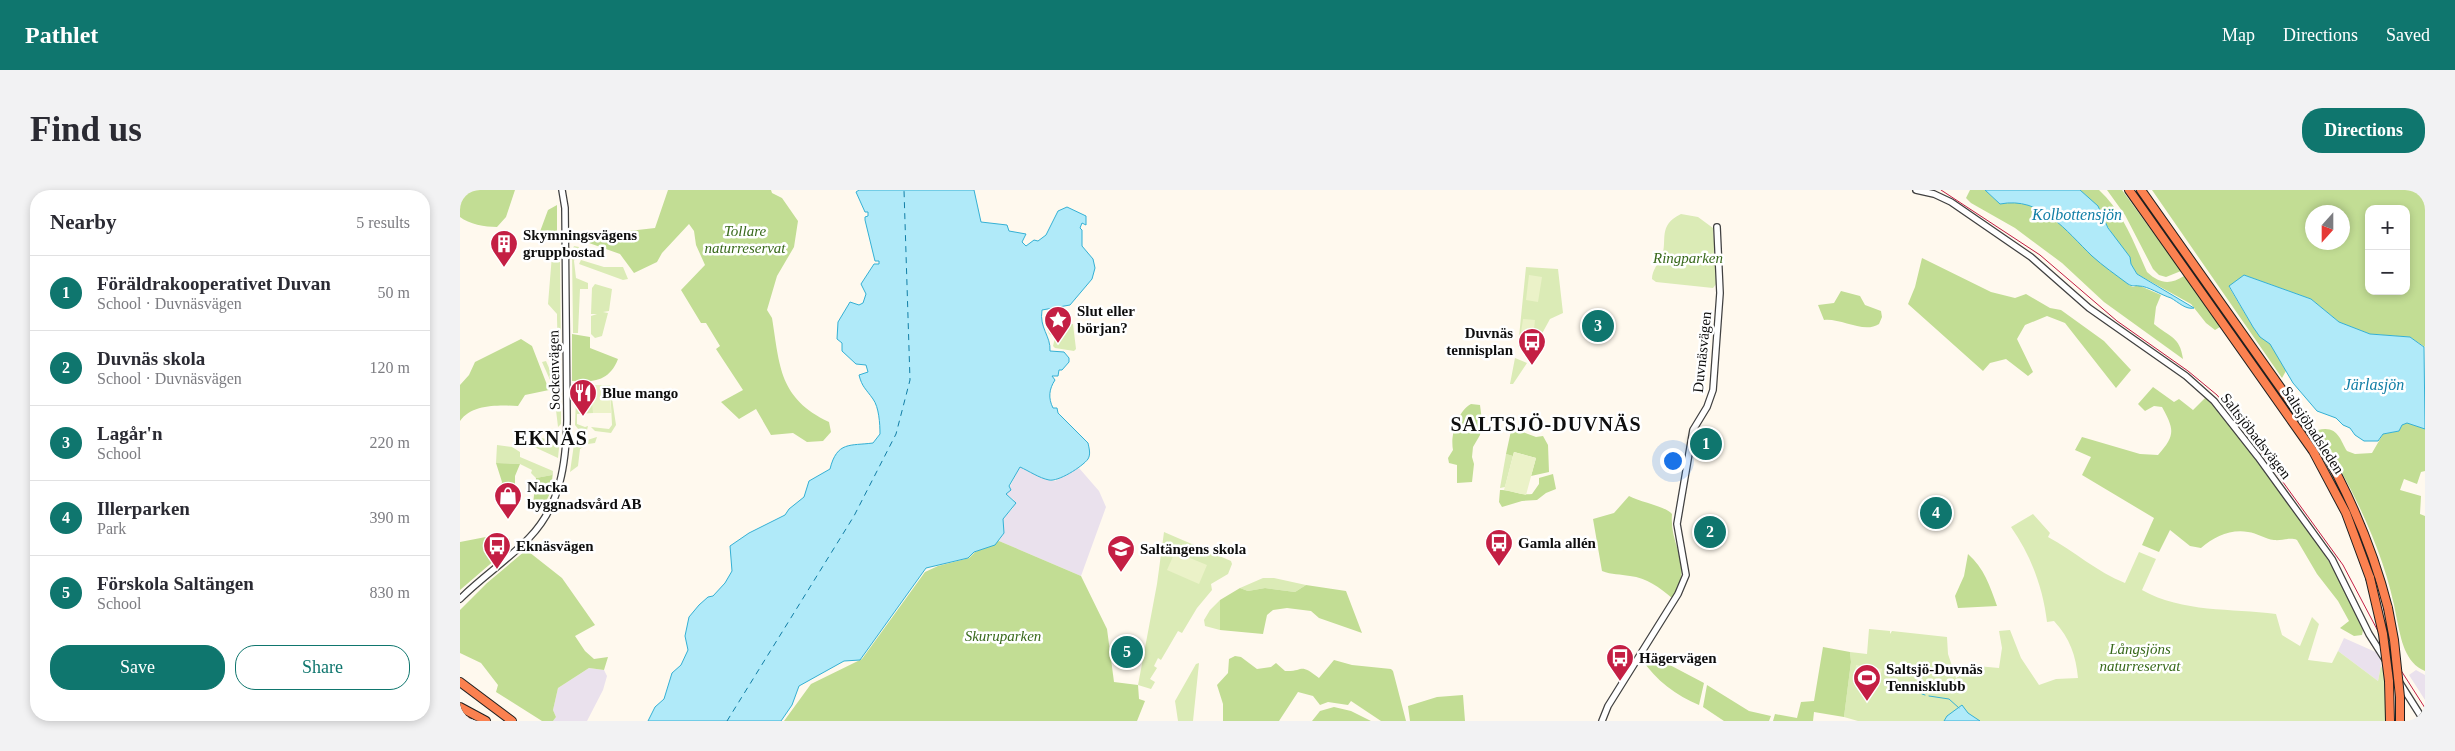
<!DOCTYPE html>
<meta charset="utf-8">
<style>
:root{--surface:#fff;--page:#f2f2f3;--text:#2b2b33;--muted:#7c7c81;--line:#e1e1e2;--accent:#0f766e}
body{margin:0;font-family:Georgia,serif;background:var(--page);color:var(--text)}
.controls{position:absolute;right:15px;top:15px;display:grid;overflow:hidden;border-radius:10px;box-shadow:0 2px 8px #0003}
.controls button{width:45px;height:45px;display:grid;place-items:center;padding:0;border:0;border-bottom:1px solid var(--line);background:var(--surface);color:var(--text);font:25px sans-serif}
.compass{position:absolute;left:1845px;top:15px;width:45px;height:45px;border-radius:50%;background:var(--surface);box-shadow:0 2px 8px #0003;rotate:201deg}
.you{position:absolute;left:1212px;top:270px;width:18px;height:18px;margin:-12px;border:4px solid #fff;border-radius:50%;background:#1a73e8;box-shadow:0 0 0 8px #1a73e833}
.badge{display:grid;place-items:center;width:32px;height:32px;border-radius:50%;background:var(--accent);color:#fff;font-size:16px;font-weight:700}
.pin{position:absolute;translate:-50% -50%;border:2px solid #fff;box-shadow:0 1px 5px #0006}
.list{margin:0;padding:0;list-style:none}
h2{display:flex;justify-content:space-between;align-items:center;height:65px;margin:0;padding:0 20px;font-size:21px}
h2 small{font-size:16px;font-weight:400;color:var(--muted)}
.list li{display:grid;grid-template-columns:32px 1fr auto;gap:15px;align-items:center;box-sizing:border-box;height:75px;padding:0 20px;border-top:1px solid var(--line)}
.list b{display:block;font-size:19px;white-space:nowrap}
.list p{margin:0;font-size:16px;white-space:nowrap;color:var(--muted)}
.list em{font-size:16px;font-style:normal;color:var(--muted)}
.actions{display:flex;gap:10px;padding:15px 20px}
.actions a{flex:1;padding:11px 0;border:1px solid var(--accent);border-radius:20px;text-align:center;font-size:18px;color:var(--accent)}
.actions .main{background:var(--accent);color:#fff}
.map{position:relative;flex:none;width:1965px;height:531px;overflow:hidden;border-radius:20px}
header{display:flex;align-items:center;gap:30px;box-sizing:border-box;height:70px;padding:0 25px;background:var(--accent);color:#fff}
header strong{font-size:24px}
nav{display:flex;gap:28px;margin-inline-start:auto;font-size:18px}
.intro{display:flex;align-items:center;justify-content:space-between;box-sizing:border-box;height:120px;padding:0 30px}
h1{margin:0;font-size:35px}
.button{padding:12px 22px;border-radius:20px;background:var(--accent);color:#fff;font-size:18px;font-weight:700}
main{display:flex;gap:30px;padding:0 30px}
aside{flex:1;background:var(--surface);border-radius:20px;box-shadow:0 2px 8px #0003}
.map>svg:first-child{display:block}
</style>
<header>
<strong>Pathlet</strong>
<nav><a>Map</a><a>Directions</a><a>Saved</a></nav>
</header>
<div class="intro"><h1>Find us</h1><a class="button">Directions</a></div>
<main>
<aside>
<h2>Nearby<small>5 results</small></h2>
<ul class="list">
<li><span class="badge">1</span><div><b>Föräldrakooperativet Duvan</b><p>School · Duvnäsvägen</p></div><em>50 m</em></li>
<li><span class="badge">2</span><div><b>Duvnäs skola</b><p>School · Duvnäsvägen</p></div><em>120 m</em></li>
<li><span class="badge">3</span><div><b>Lagår'n</b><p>School</p></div><em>220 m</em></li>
<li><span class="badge">4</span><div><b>Illerparken</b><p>Park</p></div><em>390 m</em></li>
<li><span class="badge">5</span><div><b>Förskola Saltängen</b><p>School</p></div><em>830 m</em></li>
</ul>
<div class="actions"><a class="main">Save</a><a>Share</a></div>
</aside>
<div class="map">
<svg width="1965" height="531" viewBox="0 0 1965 531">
<rect width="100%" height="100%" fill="#fff9ee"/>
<path fill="#eae1ed" d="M 560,277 L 588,290 L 595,291 L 619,278 L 639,301 L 646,317 L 621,386 L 539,351 L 544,343 L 543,329 L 553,318 L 554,310 L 546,304 Z
M 1884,448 L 1920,464 L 1921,476 L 1918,491 L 1878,461 Z
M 129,478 L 144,480 L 147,486 L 143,500 L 127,531 L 93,531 L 96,527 L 93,520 L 98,498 Z
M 1956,480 L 1965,485 L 1965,510 L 1949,485 Z"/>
<path fill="#dbebb6" d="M 1221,24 L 1238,27 L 1253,38 L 1257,93 L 1253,98 L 1196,92 L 1192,89 C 1192,81 1198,73 1201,68 C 1209,52 1196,36 1221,24 Z
M 114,56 L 119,57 L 114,71 L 116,88 L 128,93 L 128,99 L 120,99 L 118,143 L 113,143 L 112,61 Z
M 96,58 L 99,59 L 100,71 L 101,167 L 93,166 L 98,161 L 97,129 L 97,124 L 88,114 L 92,65 Z
M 121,70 L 144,77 L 163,77 L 168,89 L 163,90 L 119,74 Z
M 1066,77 L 1098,79 L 1103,123 L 1090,129 L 1073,160 L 1058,157 Z
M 135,94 L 152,99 L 149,121 L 143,122 L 148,123 L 142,146 L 135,148 L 131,144 L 131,126 L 137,124 L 131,124 L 132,98 Z
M 594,133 L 613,134 L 616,159 L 614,161 L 595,158 L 593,156 L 595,148 L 589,144 L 586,136 Z
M 1055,168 L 1067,173 L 1053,194 L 1050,194 Z
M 86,171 L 95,192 L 101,192 L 101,234 L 98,237 L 96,220 L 99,220 L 99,210 L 82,172 Z
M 132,195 L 133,223 L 117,224 L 117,234 L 125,237 L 128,236 L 127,240 L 119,240 L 115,235 L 116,206 L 121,196 Z
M 150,195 L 156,235 L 151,243 L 135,241 L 131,237 L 149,239 L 152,235 Z
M 88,245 L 100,248 L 98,268 L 70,255 L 71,247 L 88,249 Z
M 137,247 L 135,253 L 128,254 L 120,259 L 118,276 L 110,282 L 114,254 Z
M 37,255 L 52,257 L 60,262 L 60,267 L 93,281 L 92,285 L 76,288 L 71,283 L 72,280 L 60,274 L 36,273 Z
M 1046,264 L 1053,266 L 1045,297 L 1040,298 Z
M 1466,308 L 1487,317 L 1482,333 L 1469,329 L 1464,315 Z
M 1573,324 L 1590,343 L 1588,347 C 1614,361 1637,382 1665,393 L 1679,362 L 1696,369 L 1682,400 C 1723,423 1771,418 1816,424 L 1822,445 L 1840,456 L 1852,427 L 1859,434 L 1848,470 L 1872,473 L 1878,461 L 1918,491 L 1921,476 L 1925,484 L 1925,531 L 1520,531 C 1509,524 1492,516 1484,531 L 1398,531 L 1384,527 L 1391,472 L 1390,462 L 1407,464 L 1409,439 L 1430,441 L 1430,444 L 1432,441 L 1487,447 L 1488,464 L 1496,488 L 1517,476 L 1539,478 L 1542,458 L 1539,441 L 1550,440 L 1561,468 L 1579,495 L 1596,489 L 1618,488 C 1616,466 1610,448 1594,431 L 1587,432 C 1583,398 1571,365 1551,337 Z
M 704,342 L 771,371 L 772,374 L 768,384 L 751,394 L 752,400 L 737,418 L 722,443 L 718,441 L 701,470 L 698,468 L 694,476 L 697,478 L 690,489 L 695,492 L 691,499 L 678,495 L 697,394 Z
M 803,388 L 814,388 L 846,395 L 835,402 L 805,398 L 788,401 L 780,398 Z
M 760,410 L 760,440 L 745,436 L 744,430 L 750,420 Z
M 739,473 L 733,531 L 718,531 L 715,511 L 736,474 Z"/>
<path fill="#c2dd94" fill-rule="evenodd" d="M 0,0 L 55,0 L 46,27 L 37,37 C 25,37 9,34 0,27 Z
M 208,0 L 311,0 L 312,3 L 322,8 L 338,31 L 334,57 L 317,86 L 307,120 L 312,128 C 320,177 319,208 369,232 L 371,242 L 363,251 L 347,252 L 333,243 L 311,245 L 296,219 L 279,229 L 261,212 L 283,200 L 256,159 L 260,156 L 246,133 L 241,133 L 221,100 L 245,75 L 236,55 L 234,41 L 229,34 L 202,63 L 197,72 L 174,83 L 160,64 L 129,53 L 114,51 L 116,47 L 195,38 Z
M 1510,0 L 1525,0 L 1540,14 C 1582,6 1606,42 1633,66 C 1645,76 1658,84 1669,95 L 1673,97 L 1678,95 L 1701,105 L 1696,117 L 1694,134 C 1709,147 1720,146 1723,169 L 1644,112 L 1602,73 L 1555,38 L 1511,13 L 1506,8 Z
M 1620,0 L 1639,0 C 1663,22 1674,53 1687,82 C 1700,94 1710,95 1724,86 L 1760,137 L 1755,140 L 1746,133 L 1731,114 L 1677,84 L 1632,11 Z
M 1647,0 L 1662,0 L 1721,81 L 1706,87 L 1699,85 L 1693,79 L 1665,25 Z
M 1692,0 L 1965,0 L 1965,157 L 1950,147 L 1910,144 L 1879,132 L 1851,109 L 1784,85 L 1769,97 L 1793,137 L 1821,163 L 1827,179 L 1822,188 ZM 1909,19 L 1946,19 L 1946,101 L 1909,101 ZM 1852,22 L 1882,22 L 1882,52 L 1852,52 Z
M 97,15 L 97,49 L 78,47 L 88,20 Z
M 1462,68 L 1531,102 L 1555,108 L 1566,104 L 1590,118 L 1601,120 L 1644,151 L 1671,180 L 1656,198 L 1605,133 L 1587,126 L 1565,135 L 1557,149 L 1573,182 L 1568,186 L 1546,169 L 1530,173 L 1523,181 L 1448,114 L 1455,97 Z
M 1381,101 L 1400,106 L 1405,115 L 1421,121 L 1422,127 L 1419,134 C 1404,144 1381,128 1364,130 L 1358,115 L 1374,113 Z
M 112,144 L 130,147 L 130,158 L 158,169 C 149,192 133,192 112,191 Z
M 61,149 L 72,156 L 89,200 L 65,205 L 58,216 C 39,215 12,214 0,231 L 0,195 L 9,185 L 15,172 Z
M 1693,197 L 1714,212 L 1719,209 L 1733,220 L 1746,207 L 1762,223 L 1861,359 L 1875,381 L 1903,440 L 1902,445 L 1894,446 L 1880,438 L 1889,431 L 1878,411 L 1857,384 L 1837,350 C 1830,347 1822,351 1814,350 C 1805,349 1797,343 1788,342 C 1770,339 1754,347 1741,358 L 1730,356 L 1710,340 L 1699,362 L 1682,355 L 1694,328 L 1622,285 L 1631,267 L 1615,260 L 1622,247 L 1680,264 L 1698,265 C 1716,245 1714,239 1702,217 L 1694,216 L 1685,221 L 1678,214 Z
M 1011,214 L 1020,215 L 1022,231 L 1020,245 L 1013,257 L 1012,267 L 1014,274 L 1012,292 L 997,293 L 997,275 L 989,273 L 988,268 L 993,260 C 990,245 998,221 1011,214 Z
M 1948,232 L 1965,239 L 1965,281 L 1961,282 L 1957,294 L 1944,289 L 1940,300 L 1961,306 L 1960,324 L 1965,326 L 1965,481 C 1945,473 1941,449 1937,430 C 1925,361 1893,300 1858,240 C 1878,235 1880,250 1887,261 L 1895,264 L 1912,263 L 1923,244 L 1939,241 L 1942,235 Z
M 1052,236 L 1061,238 L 1063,242 L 1076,247 L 1083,246 L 1088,255 L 1089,282 L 1071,286 L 1076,268 L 1054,262 L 1053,266 L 1046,264 Z
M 36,273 L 60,274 L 55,286 L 55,299 L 48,299 L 45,304 L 39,301 L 42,292 Z
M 93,281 L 91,301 L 81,322 L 73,314 L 76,288 L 92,285 Z
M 1093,284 L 1096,299 L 1086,303 L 1077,310 L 1062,311 L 1042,317 L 1039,312 L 1040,300 C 1050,299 1061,306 1072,304 L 1079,294 L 1079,288 Z
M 1169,306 C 1180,312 1205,316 1212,324 C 1209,358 1235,374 1212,408 C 1199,397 1187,388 1170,386 C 1160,384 1152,385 1142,381 L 1133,329 L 1154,323 Z
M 36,345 L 50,349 L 50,357 L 0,400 L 0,352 Z
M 539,351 L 621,386 L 647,439 L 654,492 L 678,495 L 679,509 L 685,511 L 677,531 L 324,531 L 351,494 L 402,469 L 465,382 L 478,376 L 509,368 L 515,362 Z
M 65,361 L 69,362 L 102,388 L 135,435 L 115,446 L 125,461 L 134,469 L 148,467 L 144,480 L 129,478 L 98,498 L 93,520 L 96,527 L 93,531 L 82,531 L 36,502 L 38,495 L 21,473 L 0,463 L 0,420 L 27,393 Z
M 1508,364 C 1524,378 1530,396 1537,416 L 1498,418 L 1495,406 L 1504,386 Z
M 846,395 L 886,401 L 902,443 L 859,428 L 851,421 L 827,418 L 813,420 L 807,425 L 803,444 L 760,440 L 760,410 L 780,398 L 788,401 L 805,398 L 835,402 Z
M 1363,457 L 1390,462 L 1391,472 L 1384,527 L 1354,522 L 1353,531 L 1313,531 L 1315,524 L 1337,528 L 1341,512 L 1354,511 Z
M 1187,463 L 1244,493 L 1239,515 C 1217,506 1195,490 1182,469 Z
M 775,466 L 781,467 L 797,479 L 811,477 L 816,473 L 825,481 C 845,482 838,472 859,488 L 874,470 L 892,475 L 931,479 L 933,481 L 946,531 L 921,531 L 891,511 L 888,515 L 868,512 L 860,515 L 853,506 L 838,502 L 819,531 L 763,531 L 763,514 L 757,495 L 768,483 L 769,469 Z
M 1247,495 L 1289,521 L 1311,526 L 1309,531 L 1264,531 L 1243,517 Z
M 1003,505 L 1005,531 L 950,531 L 948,516 L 977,507 Z
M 874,517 L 891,521 L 911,531 L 852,531 L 860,521 Z"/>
<path fill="#ebf2c8" d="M 1069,85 L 1082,87 L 1078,112 L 1066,110 Z
M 1063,129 L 1075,130 L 1072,158 L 1059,156 Z
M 132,195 L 150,195 L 151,223 L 133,223 Z
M 1054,262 L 1076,268 L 1066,305 L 1044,300 Z
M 715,362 L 747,375 L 739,394 L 707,380 Z
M 1396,475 L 1422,479 L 1419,493 L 1394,489 Z"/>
<path fill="#b0eaf9" stroke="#34b0d4" d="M 399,0 L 514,0 L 521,32 L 547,35 L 549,41 L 566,44 L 562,52 L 566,56 L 574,50 L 578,51 L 586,45 L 598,21 L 607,17 L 626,26 L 626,35 L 622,33 L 620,38 L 622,40 L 622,56 L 633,69 L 635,78 L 632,89 L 610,115 L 582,120 C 579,138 591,146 590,161 L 604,162 L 609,168 L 609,172 L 602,180 L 599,180 L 598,186 L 592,186 L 595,190 C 589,199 588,208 593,218 L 597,218 L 598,223 L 628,253 C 629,258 631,264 628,269 C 622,277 598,292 589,290 C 579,288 569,281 560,277 L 549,296 L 551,300 L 546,304 L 556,313 L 543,329 L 544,343 L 535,355 L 514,362 L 508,368 L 466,378 L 400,470 L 384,471 L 339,496 L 332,515 L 321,531 L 188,531 L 195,517 L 204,509 L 212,483 L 221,475 L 228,460 L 225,446 L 229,427 L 239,415 L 248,407 L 253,406 L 265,393 L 272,381 L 270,356 L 289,343 L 325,325 L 329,319 L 344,307 L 349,291 L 370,279 C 377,251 390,256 413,253 L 420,244 C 420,234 419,217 413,209 C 406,199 402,197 399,185 L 408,182 L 406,175 L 396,174 L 382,161 L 382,153 L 377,149 L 378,132 L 390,112 L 399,115 L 403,113 L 406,104 L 401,94 L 414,74 L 419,74 L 419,71 L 415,71 L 405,30 L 405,27 L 408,26 L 408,22 L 405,22 L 396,2 Z
M 1525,0 L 1620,0 L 1638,16 L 1648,38 L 1670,67 L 1671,74 L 1677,84 L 1734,118 C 1726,120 1718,112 1711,108 C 1701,105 1688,96 1679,96 C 1674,95 1673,97 1668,94 C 1656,85 1643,76 1632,66 C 1606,41 1581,6 1540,14 Z
M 1784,85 L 1851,109 L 1879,132 L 1910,144 L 1950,147 L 1964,157 L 1965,239 L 1947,233 L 1942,235 L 1939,241 L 1923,244 L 1918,251 L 1904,251 L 1895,245 L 1890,238 L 1883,235 L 1876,228 L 1857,221 L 1833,193 L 1810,154 L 1800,147 L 1793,137 L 1769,96 Z
M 1502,515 L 1508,523 L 1520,531 L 1484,531 L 1487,526 Z"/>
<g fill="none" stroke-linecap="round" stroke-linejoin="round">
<path stroke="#34b0d4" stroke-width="1" d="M 1462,504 L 1465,505
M 1469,506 L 1489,509 L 1499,518"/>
<path stroke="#117ea6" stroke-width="1" stroke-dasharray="6 5" stroke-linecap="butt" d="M 267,531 L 394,326 L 436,244 L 450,190 L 444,0"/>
<defs>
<path id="minor" d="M 1456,0 L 1474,4 L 1491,12 L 1571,67 L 1629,118 L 1726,186 L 1754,211 L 1798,267 L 1872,369 L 1909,444 L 1964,531
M 0,409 C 22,387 48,370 69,348 C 101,315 106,273 107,230 L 105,18 L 102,0
M 1142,531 L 1148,516 L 1218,404 L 1226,385 L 1217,334 L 1233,240 L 1247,217 L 1253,200 L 1260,103 L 1257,37"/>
<path id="highway" d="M 1669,0 L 1853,261 L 1886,323 L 1910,388
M 1681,0 L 1861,255 C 1892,309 1913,359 1928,418
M 1929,491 L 1930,531
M 0,492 L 52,531
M 1940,507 L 1940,531
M 0,517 L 26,531
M 0,527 L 7,531"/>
</defs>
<use href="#minor" stroke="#414141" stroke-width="8"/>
<use href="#highway" stroke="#1f1f1f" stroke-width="10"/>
<use href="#minor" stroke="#fff" stroke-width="5.5"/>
<use href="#highway" stroke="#fb8150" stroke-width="8"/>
<path stroke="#c41f44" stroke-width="1" d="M 1481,0 L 1580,65 L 1657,131 L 1728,181 L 1757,205 L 1778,230 L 1883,375 L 1928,460 L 1965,518"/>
<defs>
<path id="highway-bridge" d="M 1910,388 L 1923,444 L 1929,491
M 1928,418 L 1934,450 L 1940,507"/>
</defs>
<use href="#highway-bridge" stroke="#1f1f1f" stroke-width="10" stroke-linecap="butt"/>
<use href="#highway-bridge" stroke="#fb8150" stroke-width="8"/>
</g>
<defs>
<symbol id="building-pin" viewBox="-11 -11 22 30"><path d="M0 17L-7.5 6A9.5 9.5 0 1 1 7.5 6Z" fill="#c41f44" stroke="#fff"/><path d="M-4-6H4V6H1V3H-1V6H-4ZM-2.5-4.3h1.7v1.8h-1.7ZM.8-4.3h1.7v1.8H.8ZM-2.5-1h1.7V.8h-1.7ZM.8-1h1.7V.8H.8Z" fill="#fff"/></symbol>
<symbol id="sight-pin" viewBox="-11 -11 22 30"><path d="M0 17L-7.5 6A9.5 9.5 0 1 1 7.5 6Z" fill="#c41f44" stroke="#fff"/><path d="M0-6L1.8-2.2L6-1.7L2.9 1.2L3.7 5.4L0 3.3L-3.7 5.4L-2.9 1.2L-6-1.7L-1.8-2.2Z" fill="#fff"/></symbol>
<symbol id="bus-pin" viewBox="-11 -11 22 30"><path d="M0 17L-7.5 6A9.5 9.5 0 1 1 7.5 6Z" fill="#c41f44" stroke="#fff"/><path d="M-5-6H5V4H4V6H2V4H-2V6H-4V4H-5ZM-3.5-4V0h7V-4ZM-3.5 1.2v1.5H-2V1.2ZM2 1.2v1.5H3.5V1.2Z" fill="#fff"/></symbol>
<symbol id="restaurant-pin" viewBox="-11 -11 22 30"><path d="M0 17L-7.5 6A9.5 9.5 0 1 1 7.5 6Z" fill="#c41f44" stroke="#fff"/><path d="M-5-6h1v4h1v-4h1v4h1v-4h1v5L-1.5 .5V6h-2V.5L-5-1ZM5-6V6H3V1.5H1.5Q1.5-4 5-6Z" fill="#fff"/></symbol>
<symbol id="shop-pin" viewBox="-11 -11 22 30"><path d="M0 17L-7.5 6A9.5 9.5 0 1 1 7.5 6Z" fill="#c41f44" stroke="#fff"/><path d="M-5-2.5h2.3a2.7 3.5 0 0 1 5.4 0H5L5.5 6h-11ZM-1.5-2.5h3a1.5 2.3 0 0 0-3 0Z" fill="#fff"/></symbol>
<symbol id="school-pin" viewBox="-11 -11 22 30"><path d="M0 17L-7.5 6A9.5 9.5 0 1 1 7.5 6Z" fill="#c41f44" stroke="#fff"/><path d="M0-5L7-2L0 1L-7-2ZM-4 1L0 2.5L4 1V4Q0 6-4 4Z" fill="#fff"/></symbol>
<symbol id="stadium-pin" viewBox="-11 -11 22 30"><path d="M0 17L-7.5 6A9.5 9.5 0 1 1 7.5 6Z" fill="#c41f44" stroke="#fff"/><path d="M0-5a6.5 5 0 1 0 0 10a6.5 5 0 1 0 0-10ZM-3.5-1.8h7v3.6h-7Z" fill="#fff"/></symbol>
</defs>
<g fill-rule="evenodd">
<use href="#building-pin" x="28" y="38" width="32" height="43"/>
<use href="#sight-pin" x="582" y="114" width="32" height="43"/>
<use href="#bus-pin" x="1056" y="136" width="32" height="43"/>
<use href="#restaurant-pin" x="107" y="187" width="32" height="43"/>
<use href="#shop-pin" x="32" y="290" width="32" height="43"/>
<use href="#bus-pin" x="1023" y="337" width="32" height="43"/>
<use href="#bus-pin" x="21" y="340" width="32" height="43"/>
<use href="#school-pin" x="645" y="343" width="32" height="43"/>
<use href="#bus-pin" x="1144" y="452" width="32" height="43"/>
<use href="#stadium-pin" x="1391" y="472" width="32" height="43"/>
</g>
<g text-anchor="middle" stroke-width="5" stroke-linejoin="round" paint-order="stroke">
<g font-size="15" font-style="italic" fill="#38691b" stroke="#fff">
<text x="285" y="46">Tollare<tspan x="285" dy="17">naturreservat</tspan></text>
<text x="1228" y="73">Ringparken</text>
<text x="543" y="451">Skuruparken</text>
<text x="1680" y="464">Långsjöns<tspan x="1680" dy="17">naturreservat</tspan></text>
</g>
<g font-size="15" font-weight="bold" fill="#0e0e0e" stroke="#fff" text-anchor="start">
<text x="63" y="50">Skymningsvägens<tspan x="63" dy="17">gruppbostad</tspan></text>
<text x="617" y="126">Slut eller<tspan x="617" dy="17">början?</tspan></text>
<text x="1053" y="148" text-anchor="end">Duvnäs<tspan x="1053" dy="17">tennisplan</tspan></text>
<text x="142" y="208">Blue mango</text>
<text x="67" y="302">Nacka<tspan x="67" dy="17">byggnadsvård AB</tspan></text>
<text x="1058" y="358">Gamla allén</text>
<text x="56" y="361">Eknäsvägen</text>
<text x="680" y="364">Saltängens skola</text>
<text x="1179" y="473">Hägervägen</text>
<text x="1426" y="484">Saltsjö-Duvnäs<tspan x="1426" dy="17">Tennisklubb</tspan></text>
</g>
<g font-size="15" fill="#0e0e0e" stroke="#fff">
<text transform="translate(1242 162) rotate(-84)" y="5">Duvnäsvägen</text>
<text transform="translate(94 180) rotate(-91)" y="5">Sockenvägen</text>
<text transform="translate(1853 240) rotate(57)" y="5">Saltsjöbadsleden</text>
<text transform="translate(1796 246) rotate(52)" y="5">Saltsjöbadsvägen</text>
</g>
<g font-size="16" font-style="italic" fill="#117ea6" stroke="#fff">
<text x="1617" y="30">Kolbottensjön</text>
<text x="1914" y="200">Järlasjön</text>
</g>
<g font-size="20" font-weight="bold" letter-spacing="1" fill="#0e0e0e" stroke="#fff">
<text x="1086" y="241">SALTSJÖ-DUVNÄS</text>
<text x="91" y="255">EKNÄS</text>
</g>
</g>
</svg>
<div class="controls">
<button>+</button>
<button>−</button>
</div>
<svg class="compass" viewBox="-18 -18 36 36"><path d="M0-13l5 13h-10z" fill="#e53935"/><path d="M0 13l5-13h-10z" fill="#7c7c81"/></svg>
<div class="you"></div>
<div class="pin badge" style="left:1246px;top:254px">1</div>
<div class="pin badge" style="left:1250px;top:342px">2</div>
<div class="pin badge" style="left:1138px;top:136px">3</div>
<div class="pin badge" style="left:1476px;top:323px">4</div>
<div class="pin badge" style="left:667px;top:462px">5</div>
</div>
</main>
